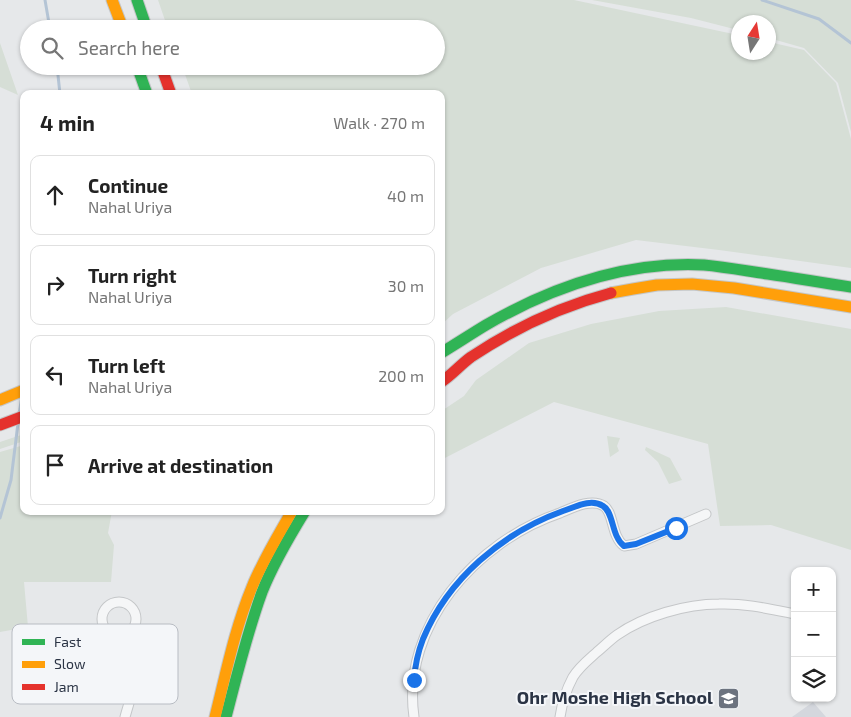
<!DOCTYPE html>
<meta charset="utf-8">
<style>
:root{--surface:#fff;--page:#f6f6f6;--text:#222;--muted:#767676;--line:#e0e0e0}
body{margin:0;font-family:"Exo 2",sans-serif;background:var(--page);color:var(--text)}
.controls{position:absolute;right:15px;bottom:15px;display:grid;overflow:hidden;border-radius:10px;box-shadow:0 1px 4px #0004}
.controls button{width:45px;height:45px;display:grid;place-items:center;padding:0;border:0;border-bottom:1px solid var(--line);background:var(--surface);color:var(--text);font:25px sans-serif}
.compass{position:absolute;left:731px;top:15px;width:45px;height:45px;border-radius:50%;background:var(--surface);box-shadow:0 1px 4px #0004;rotate:12deg}
.stop{position:absolute;width:15px;height:15px;margin:-11px;border:4px solid #1a73e8;border-radius:50%;background:#fff}
.stop.end{background:#1a73e8;border-color:#fff;box-shadow:0 1px 5px #0008}
.list{margin:0;padding:0;list-style:none}
h2{display:flex;justify-content:space-between;align-items:center;height:65px;margin:0;padding:0 20px;font-size:21px}
h2 small{font-size:16px;font-weight:400;color:var(--muted)}
.list li{display:grid;grid-template-columns:32px 1fr auto;gap:15px;align-items:center;box-sizing:border-box;height:80px;margin:0 10px 10px;padding:0 10px;border:1px solid var(--line);border-radius:10px}
.list b{display:block;font-size:19px;white-space:nowrap}
.list p{margin:0;font-size:16px;white-space:nowrap;color:var(--muted)}
.list em{font-size:16px;font-style:normal;color:var(--muted)}
.icon{flex:none;width:28px;height:28px;fill:none;stroke:currentColor;stroke-width:2;stroke-linecap:round;stroke-linejoin:round}
.map{position:relative;flex:none;width:851px;height:717px;overflow:hidden}
.search{position:absolute;background:var(--surface);box-shadow:0 1px 4px #0004;left:20px;top:20px;width:425px;height:55px;display:flex;align-items:center;gap:12px;box-sizing:border-box;padding:0 18px;border-radius:28px;color:var(--muted);font-size:19px}
.panel{position:absolute;background:var(--surface);box-shadow:0 1px 4px #0004;left:20px;top:90px;width:425px;height:425px;border-radius:10px}
.map>svg:first-child{display:block}
</style>
<div class="map">
<svg width="851" height="717" viewBox="0 0 851 717">
<rect width="100%" height="100%" fill="#e6e8ea"/>
<path fill="#d4d7dd" d="M 813,702 L 826,717 L 792,717 Z"/>
<path fill="#d6ded6" d="M 158,0 L 574,0 L 738,35 L 738,52 L 768,52 L 769,42 L 804,50 L 836,83 L 851,139 L 851,268 L 719,250 L 636,240 L 541,268 L 453,314 L 441,325 L 441,94 L 192,94 L 182,66 L 436,66 L 436,29 L 168,29 Z
M 592,0 L 851,0 L 851,132 L 838,83 L 804,48 L 769,38 L 768,22 L 738,22 L 738,30 L 691,18 Z
M 0,43 L 18,95 L 0,87 Z
M 726,307 L 851,329 L 851,550 L 771,525 L 720,526 L 708,444 L 554,402 L 441,460 L 441,410 L 446,408 L 464,396 L 476,380 L 529,343 L 591,324 L 659,311 Z
M 24,434 L 24,441 L 0,449 L 0,442 Z
M 607,436 L 620,438 L 617,446 L 619,451 L 610,457 Z
M 24,445 L 24,511 L 112,511 L 108,533 L 114,545 L 111,582 L 24,582 L 28,627 L 0,632 L 0,452 Z
M 646,447 L 670,458 L 682,480 L 669,484 L 658,462 L 645,450 Z"/>
<g fill="none" stroke-linecap="round" stroke-linejoin="round">
<path stroke="#b4c4d5" stroke-width="3" d="M 45,0 L 50,29
M 762,0 L 819,19 L 851,43
M 57,66 L 60,94
M 23,387 L 24,378
M 19,414 L 22,396
M 0,518 L 11,480 L 18,423"/>
<defs>
<path id="street" d="M102 619a17 17 0 1 1 34 0a17 17 0 1 1-34 0Z
M 125,717 C 132,691 147,656 130,631
M 414,717 C 401,625 477,541 560,513 C 572,508 591,498 604,506 C 614,513 611,536 624,546 L 636,544 L 706,514
M 560,717 C 562,703 566,690 573,677 C 579,667 588,660 597,652 C 603,647 610,640 617,635 C 644,616 686,604 719,604 C 744,603 770,609 795,614"/>
<path id="fast" d="M 137,0 L 147,29
M 137,66 L 147,94
M 441,353 C 456,344 471,334 486,325 C 552,287 627,261 704,265 C 726,267 747,271 768,274 C 796,278 823,283 851,287
M 226,717 C 237,675 247,633 262,592 C 273,564 289,537 305,511"/>
<path id="slow" d="M 112,0 L 123,29
M 611,293 L 633,289 L 657,285 L 692,284 L 734,288 L 851,307
M 0,400 L 24,390
M 215,717 C 226,673 235,628 252,587 C 263,560 278,536 292,511"/>
<path id="jam" d="M 161,66 L 171,94
M 441,382 C 452,375 460,365 471,357 C 513,329 562,306 611,293
M 0,425 L 24,416"/>
</defs>
<use href="#street" stroke="#c4c6c8" stroke-width="11"/>
<use href="#fast" stroke="#c4c6c8" stroke-width="13"/>
<use href="#slow" stroke="#c4c6c8" stroke-width="13"/>
<use href="#jam" stroke="#c4c6c8" stroke-width="13"/>
<use href="#street" stroke="#f5f6f7" stroke-width="9"/>
<use href="#fast" stroke="#30b455" stroke-width="11"/>
<use href="#slow" stroke="#ff9f0a" stroke-width="11"/>
<use href="#jam" stroke="#e5322d" stroke-width="11"/>
</g>
<g fill="none" stroke-linecap="round" stroke-linejoin="round">
<path stroke="#1a73e8" stroke-width="6" d="M 414,680 C 415,666 418,652 423,639 C 448,579 502,533 563,511 C 575,507 591,498 603,506 C 614,512 611,536 624,546 L 636,544 L 676,528"/>
</g>
<defs>
<symbol id="school-square" viewBox="-11 -11 22 22"><rect x="-9" y="-9" width="18" height="18" rx="4" fill="#6c737f" stroke="#f4f6f9"/><path d="M0-5L7-2L0 1L-7-2ZM-4 1L0 2.5L4 1V4Q0 6-4 4Z" fill="#fff"/></symbol>
</defs>
<g fill-rule="evenodd">
<use href="#school-square" x="716" y="686" width="25" height="25"/>
</g>
<g text-anchor="middle" stroke-width="4" stroke-linejoin="round" paint-order="stroke">
<g font-size="18" font-weight="bold" fill="#2b3445" stroke="#f4f6f9" text-anchor="end">
<text x="713" y="704">Ohr Moshe High School</text>
</g>
</g>
<rect x="12" y="624" width="166" height="80" rx="8" fill="#f4f6f9" stroke="#b8bcc3" stroke-width="1"/>
<rect x="22" y="639" width="23" height="6" fill="#30b455"/>
<rect x="22" y="661" width="23" height="7" fill="#ff9f0a"/>
<rect x="22" y="684" width="23" height="6" fill="#e5322d"/>
<g font-size="14" fill="#2b3445">
<text x="54" y="647">Fast</text>
<text x="54" y="669">Slow</text>
<text x="54" y="692">Jam</text>
</g>
</svg>
<div class="controls">
<button>+</button>
<button>−</button>
<button><svg class="icon" aria-label="layers" viewBox="0 0 24 24"><path d="M12 4l9 5-9 5-9-5zM3 14l9 5 9-5"/></svg></button>
</div>
<svg class="compass" viewBox="-18 -18 36 36"><path d="M0-13l5 13h-10z" fill="#e53935"/><path d="M0 13l5-13h-10z" fill="#767676"/></svg>
<div class="stop" style="left:676px;top:528px"></div>
<div class="stop end" style="left:414px;top:680px"></div>
<div class="search"><svg class="icon" aria-label="search" viewBox="0 0 24 24"><circle cx="10" cy="10" r="6"/><path d="M15 15l6 6"/></svg>Search here</div>
<section class="panel">
<h2>4 min<small>Walk · 270 m</small></h2>
<ul class="list">
<li><svg class="icon" aria-label="ahead" viewBox="0 0 24 24"><path d="M12 20V5M6 11l6-6 6 6"/></svg><div><b>Continue</b><p>Nahal Uriya</p></div><em>40 m</em></li>
<li><svg class="icon" aria-label="right" viewBox="0 0 24 24"><path d="M7 20v-9h11M14 6l5 5-5 5"/></svg><div><b>Turn right</b><p>Nahal Uriya</p></div><em>30 m</em></li>
<li><svg class="icon" aria-label="left" viewBox="0 0 24 24"><path d="M17 20v-9H6M10 6l-5 5 5 5"/></svg><div><b>Turn left</b><p>Nahal Uriya</p></div><em>200 m</em></li>
<li><svg class="icon" aria-label="arrive" viewBox="0 0 24 24"><path d="M6 21V4h12l-3 4 3 4H6"/></svg><div><b>Arrive at destination</b></div></li>
</ul>
</section>
</div>
